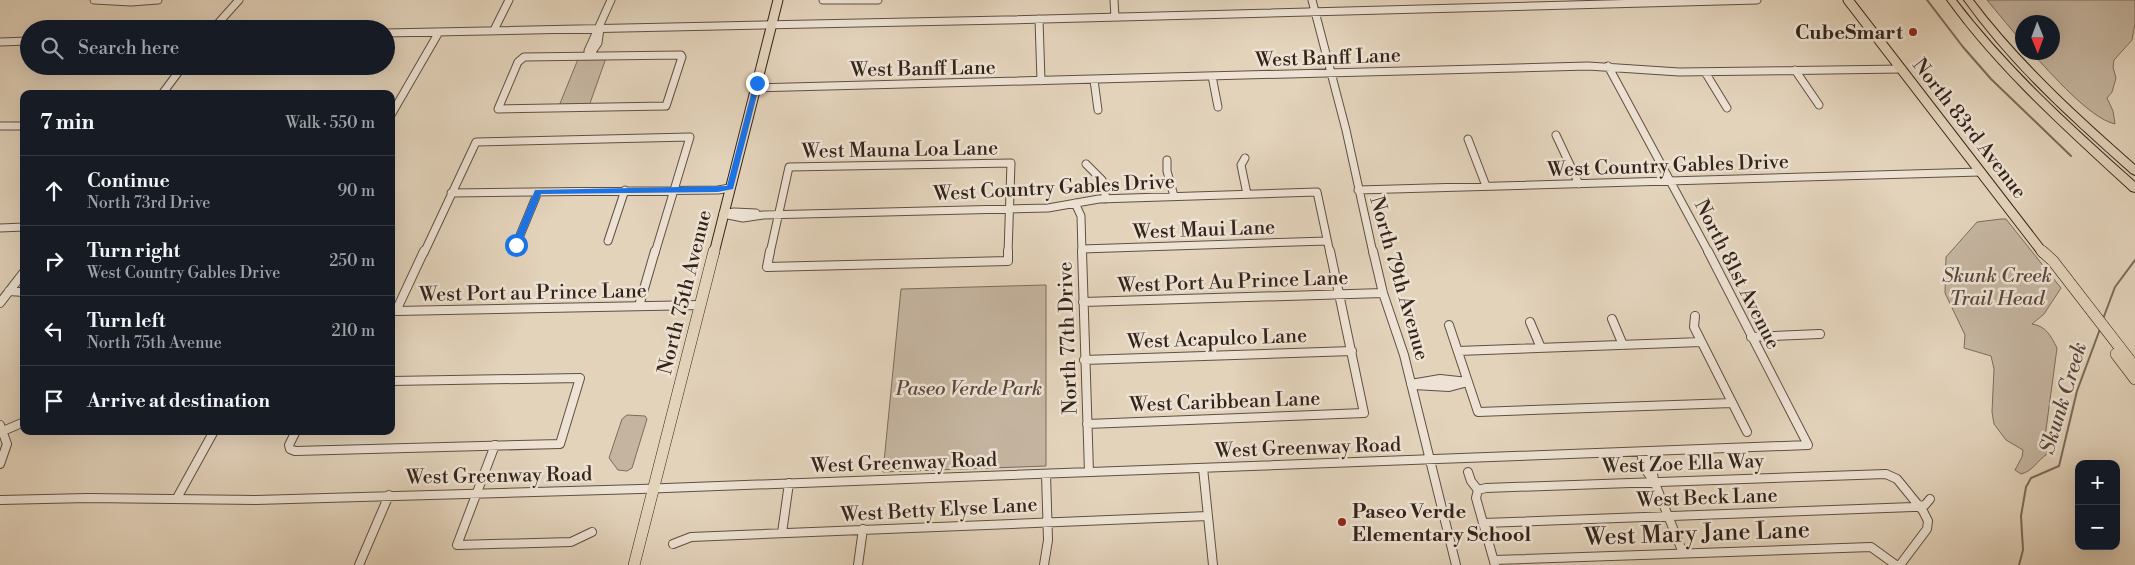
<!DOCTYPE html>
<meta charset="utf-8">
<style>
:root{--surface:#171b24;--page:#242831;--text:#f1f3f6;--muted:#9ea1a6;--line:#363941}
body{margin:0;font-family:"Libre Bodoni",serif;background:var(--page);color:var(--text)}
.controls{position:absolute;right:15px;bottom:15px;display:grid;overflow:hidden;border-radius:10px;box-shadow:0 5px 20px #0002}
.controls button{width:45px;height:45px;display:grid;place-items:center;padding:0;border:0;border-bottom:1px solid var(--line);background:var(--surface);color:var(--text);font:25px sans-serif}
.compass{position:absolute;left:2015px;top:15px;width:45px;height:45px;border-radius:50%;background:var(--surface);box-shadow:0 5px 20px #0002;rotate:179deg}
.stop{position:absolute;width:15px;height:15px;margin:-11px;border:4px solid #1a73e8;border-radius:50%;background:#fff}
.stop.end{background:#1a73e8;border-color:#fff;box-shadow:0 1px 5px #0008}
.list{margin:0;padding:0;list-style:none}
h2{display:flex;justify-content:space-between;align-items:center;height:65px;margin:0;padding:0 20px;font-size:21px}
h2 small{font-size:16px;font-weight:400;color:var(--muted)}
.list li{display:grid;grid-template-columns:32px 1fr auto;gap:15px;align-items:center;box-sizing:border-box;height:70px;padding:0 20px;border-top:1px solid var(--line)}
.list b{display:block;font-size:19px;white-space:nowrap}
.list p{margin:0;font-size:16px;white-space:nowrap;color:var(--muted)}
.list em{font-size:16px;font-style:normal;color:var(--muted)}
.icon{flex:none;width:28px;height:28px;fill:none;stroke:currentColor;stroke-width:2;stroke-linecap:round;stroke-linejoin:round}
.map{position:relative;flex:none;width:2135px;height:565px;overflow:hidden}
.search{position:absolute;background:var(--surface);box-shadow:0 5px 20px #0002;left:20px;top:20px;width:375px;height:55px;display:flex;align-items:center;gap:12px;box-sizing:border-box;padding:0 18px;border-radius:28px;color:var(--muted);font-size:19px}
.panel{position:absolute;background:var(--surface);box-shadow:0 5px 20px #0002;left:20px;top:90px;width:375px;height:345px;border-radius:10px}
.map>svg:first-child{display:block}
</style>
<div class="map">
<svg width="2135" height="565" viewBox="0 0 2135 565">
<rect width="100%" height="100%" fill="#e3d3bb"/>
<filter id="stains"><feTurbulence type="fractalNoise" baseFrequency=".004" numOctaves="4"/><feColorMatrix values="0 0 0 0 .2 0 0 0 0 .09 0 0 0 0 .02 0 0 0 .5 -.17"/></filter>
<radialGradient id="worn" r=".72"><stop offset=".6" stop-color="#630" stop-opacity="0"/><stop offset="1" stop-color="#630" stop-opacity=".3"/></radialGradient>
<path fill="#c5b5a0" stroke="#7c6c5d" d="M 1987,0 L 2135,0 L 2135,24 L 2132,40 L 2114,60 L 2113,67 L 2116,78 L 2112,92 L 2107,98 L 2113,111 L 2115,124 C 2089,118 2051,73 2032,53 L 2052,52 L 2052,22 L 2022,22 L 2022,42 Z
M 606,58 L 589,106 L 559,106 L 578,59 Z
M 2001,219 L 2006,219 L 2061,288 L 2044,314 L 2032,324 C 2046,326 2051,336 2057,348 L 2045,437 L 2047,454 C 2037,461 2033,471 2021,474 L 2015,470 L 2022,457 L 2023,450 L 2006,440 L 1994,424 L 1992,412 L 1994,369 L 1991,356 L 1964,348 L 1965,335 L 1945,293 L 1946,257 L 1977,222 Z
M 1046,285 L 1046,466 L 883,472 L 901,289 Z
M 627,415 L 645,416 L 647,419 L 632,468 L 627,471 L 618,470 L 609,458 L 622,419 Z"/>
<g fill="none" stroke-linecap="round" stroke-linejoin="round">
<path stroke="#796a5a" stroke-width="2" d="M 1927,0 L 1963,47 L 1991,79 L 2071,156
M 2103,319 L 2115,287 L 2135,260
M 2019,565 L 2023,550 L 2021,516 L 2026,487 L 2031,478 L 2059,466 L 2077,391 L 2100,329"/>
<defs>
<path id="minor-far1" d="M 94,0 L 131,2 L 158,0
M 823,0 L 878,0
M 1114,0 L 1115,17
M 1312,0 L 1346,130 L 1373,253
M 1039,19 L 1041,81
M 213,29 L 239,0
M 494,30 L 509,0
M 386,33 L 1005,20 L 1757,0
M 0,42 L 29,41
M 681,55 L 682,57 L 666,106 L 498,109 L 518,62 L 524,57 Z
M 589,56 L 588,51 L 611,0
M 589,56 L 598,43 L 600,28
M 1608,66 L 1709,253
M 1795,70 L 1819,105
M 1705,72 L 1727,108
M 1212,76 L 1218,107
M 1094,80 L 1098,110
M 756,88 L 1588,66 L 1679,72 L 1901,69
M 162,94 L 183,66
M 391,115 L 439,32
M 0,126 L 24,126
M 1556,135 L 1579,184
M 1468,139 L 1486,186
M 1245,158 L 1241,165 L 1247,194
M 1167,160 L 1167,171 L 1174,196
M 1086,164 L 1102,180 L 1106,199
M 1358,190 L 1980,172
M 451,193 L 718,190 L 730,188
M 1075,203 L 1081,216 L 1082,253
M 723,214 L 743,218 L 763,215 L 1048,208 L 1099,199 L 1317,192 L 1330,253
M 723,214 L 734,212 L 756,213
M 0,228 L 24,227
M 608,241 L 625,190
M 516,245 L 538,192
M 1082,249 L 1327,241
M 424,253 L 476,142 L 690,137 L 655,253
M 770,253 L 789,167 L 1011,163 L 1008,253"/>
<path id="minor" d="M 424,251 L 396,311 L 701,305
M 770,251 L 767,267 L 1008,261 L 1008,251
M 1082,251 L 1089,472
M 1373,251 L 1383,293 L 1404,355 L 1456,565
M 9,291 L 24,292
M 1083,302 L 1383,293
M 0,303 L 24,272
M 639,306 L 655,251
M 1695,316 L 1694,327 L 1747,432
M 1612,319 L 1623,345
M 1530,322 L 1541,348
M 1449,325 L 1478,412 L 1732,403
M 1751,337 L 1820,334
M 1458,351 L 1701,342
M 1084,360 L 1352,351
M 1411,384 L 1440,379 L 1468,382
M 1414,385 L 1449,387 L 1468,382
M 1087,424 L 1364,413 L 1330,251
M 0,425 L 7,444 L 0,464
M 3,431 L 24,422
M 296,431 L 289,445 L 290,449 L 295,451 L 560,444 L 580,378 L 391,381
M 495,445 L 457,545 L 571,542 L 592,532
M 1641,452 L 1644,468 L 1654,481 L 1683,553
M 1641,452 L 1652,465 L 1654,481
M 1203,468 L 1213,565
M 1468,472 L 1471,481 L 1478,490
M 1478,490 L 1486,488 L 1886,474 L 1897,479 L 1923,511 L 1928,521 L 1927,529 L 1900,565
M 1478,490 L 1476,498 L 1495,565
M 177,498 L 214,431
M 0,500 L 88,498 L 256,500 L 640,489 L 1808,445 L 1708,251
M 1483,523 L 1913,507 L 1925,505 L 1930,499
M 782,533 L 789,483
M 673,544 L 691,537 L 1208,516
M 1494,560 L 1871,547 L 1896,565
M 359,565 L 389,495
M 858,565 L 863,529
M 1044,565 L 1048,540 L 1046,474"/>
<path id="major-far1" d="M 1848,0 L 2043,253
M 714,253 L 778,0"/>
<path id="major" d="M 2042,251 L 2053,261 L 2135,367
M 2116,354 L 2135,379
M 634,565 L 714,251"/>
<path id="highway" d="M 1947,0 L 1956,0 C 2008,68 2071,125 2135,182 L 2135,192 L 2131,191 C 2066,131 1999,72 1947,0 Z
M 1964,0 L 1973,0 C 2020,62 2077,114 2135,165 L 2135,175 L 2131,173 C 2071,120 2011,66 1964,0 Z"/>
</defs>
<use href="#minor-far1" stroke="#5f5042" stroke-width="9"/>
<use href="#minor" stroke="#5f5042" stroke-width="10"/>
<use href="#major-far1" stroke="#33241a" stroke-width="11"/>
<use href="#major" stroke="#33241a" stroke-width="12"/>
<use href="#highway" stroke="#33241a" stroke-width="2"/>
<use href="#minor-far1" stroke="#ede2d3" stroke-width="7"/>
<use href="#minor" stroke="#ede2d3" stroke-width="8"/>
<use href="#major-far1" stroke="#e3d3bb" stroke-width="9"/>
<use href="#major" stroke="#e3d3bb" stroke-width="11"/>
<use href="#highway" fill="#e3d3bb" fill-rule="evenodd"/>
</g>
<path fill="#1a73e8" d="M 757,81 L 760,83 L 733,189 L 718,192 L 541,194 L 520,245 L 516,248 L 513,247 L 512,245 L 535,190 L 727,186 L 754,83 Z"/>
<g fill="#8f2418" stroke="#ede2d3" stroke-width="2">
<circle cx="1913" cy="32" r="5"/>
<circle cx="1342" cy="522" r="5"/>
</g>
<g text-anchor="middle" stroke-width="5" stroke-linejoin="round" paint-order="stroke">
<g font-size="20" font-weight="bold" fill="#33241a" stroke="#ede2d3" text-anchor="end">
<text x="1903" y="39">CubeSmart</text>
<text x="1352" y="518" text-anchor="start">Paseo Verde<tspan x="1352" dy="23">Elementary School</tspan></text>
</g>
<g font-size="20" fill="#33241a" stroke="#ede2d3">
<text transform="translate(1328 57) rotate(-2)" y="7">West Banff Lane</text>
<text transform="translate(923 68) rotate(-1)" y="7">West Banff Lane</text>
<text transform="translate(1970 128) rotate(52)" y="7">North 83rd Avenue</text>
<text transform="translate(900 149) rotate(-1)" y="7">West Mauna Loa Lane</text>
<text transform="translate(1668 165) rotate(-2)" y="7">West Country Gables Drive</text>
<text transform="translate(1054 187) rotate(-3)" y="7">West Country Gables Drive</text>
<text transform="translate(1204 229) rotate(-2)" y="7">West Maui Lane</text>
<text transform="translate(1738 274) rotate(63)" y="7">North 81st Avenue</text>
<text transform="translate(1400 278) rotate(74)" y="7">North 79th Avenue</text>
<text transform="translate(1233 281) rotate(-2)" y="7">West Port Au Prince Lane</text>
<text transform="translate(533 292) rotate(-1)" y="7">West Port au Prince Lane</text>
<text transform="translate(684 292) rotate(-76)" y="7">North 75th Avenue</text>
<text transform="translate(1067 338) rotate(-92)" y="7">North 77th Drive</text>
<text transform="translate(1217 338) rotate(-2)" y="7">West Acapulco Lane</text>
<text transform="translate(1225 401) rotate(-2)" y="7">West Caribbean Lane</text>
<text transform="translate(1308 447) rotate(-2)" y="7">West Greenway Road</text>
<text transform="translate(904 462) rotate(-2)" y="7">West Greenway Road</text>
<text transform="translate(1683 463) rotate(-2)" y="7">West Zoe Ella Way</text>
<text transform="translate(499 475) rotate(-1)" y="7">West Greenway Road</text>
<text transform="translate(1707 497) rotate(-2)" y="7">West Beck Lane</text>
<text transform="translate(939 509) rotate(-3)" y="7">West Betty Elyse Lane</text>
</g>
<g font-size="20" font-style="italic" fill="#58483c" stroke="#ede2d3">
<text x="1997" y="282">Skunk Creek<tspan x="1997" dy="23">Trail Head</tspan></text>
<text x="969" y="395">Paseo Verde Park</text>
</g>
<g font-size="21" font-style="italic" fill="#56473a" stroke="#ede2d3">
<text transform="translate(2063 398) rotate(-73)" y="7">Skunk Creek</text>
</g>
<g font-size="24" fill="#33241a" stroke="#ede2d3">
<text transform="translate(1697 533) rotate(-2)" y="8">West Mary Jane Lane</text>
</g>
</g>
<rect width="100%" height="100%" filter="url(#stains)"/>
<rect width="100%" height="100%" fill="url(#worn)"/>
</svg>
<div class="controls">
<button>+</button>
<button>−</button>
</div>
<svg class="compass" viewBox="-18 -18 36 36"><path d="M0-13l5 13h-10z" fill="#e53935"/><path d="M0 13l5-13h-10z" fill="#9ea1a6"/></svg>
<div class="stop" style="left:516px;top:245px"></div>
<div class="stop end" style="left:757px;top:83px"></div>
<div class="search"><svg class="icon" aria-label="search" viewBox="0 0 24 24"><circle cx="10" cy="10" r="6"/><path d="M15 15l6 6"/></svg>Search here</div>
<section class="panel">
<h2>7 min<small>Walk · 550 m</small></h2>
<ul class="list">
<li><svg class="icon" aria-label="ahead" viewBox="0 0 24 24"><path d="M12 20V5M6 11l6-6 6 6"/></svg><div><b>Continue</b><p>North 73rd Drive</p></div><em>90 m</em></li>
<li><svg class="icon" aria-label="right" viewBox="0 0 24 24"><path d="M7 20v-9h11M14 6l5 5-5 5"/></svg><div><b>Turn right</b><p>West Country Gables Drive</p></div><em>250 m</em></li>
<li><svg class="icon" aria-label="left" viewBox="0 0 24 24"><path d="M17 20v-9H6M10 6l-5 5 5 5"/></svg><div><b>Turn left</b><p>North 75th Avenue</p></div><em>210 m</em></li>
<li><svg class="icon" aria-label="arrive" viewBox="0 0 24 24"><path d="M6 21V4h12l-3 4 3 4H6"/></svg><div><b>Arrive at destination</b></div></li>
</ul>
</section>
</div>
